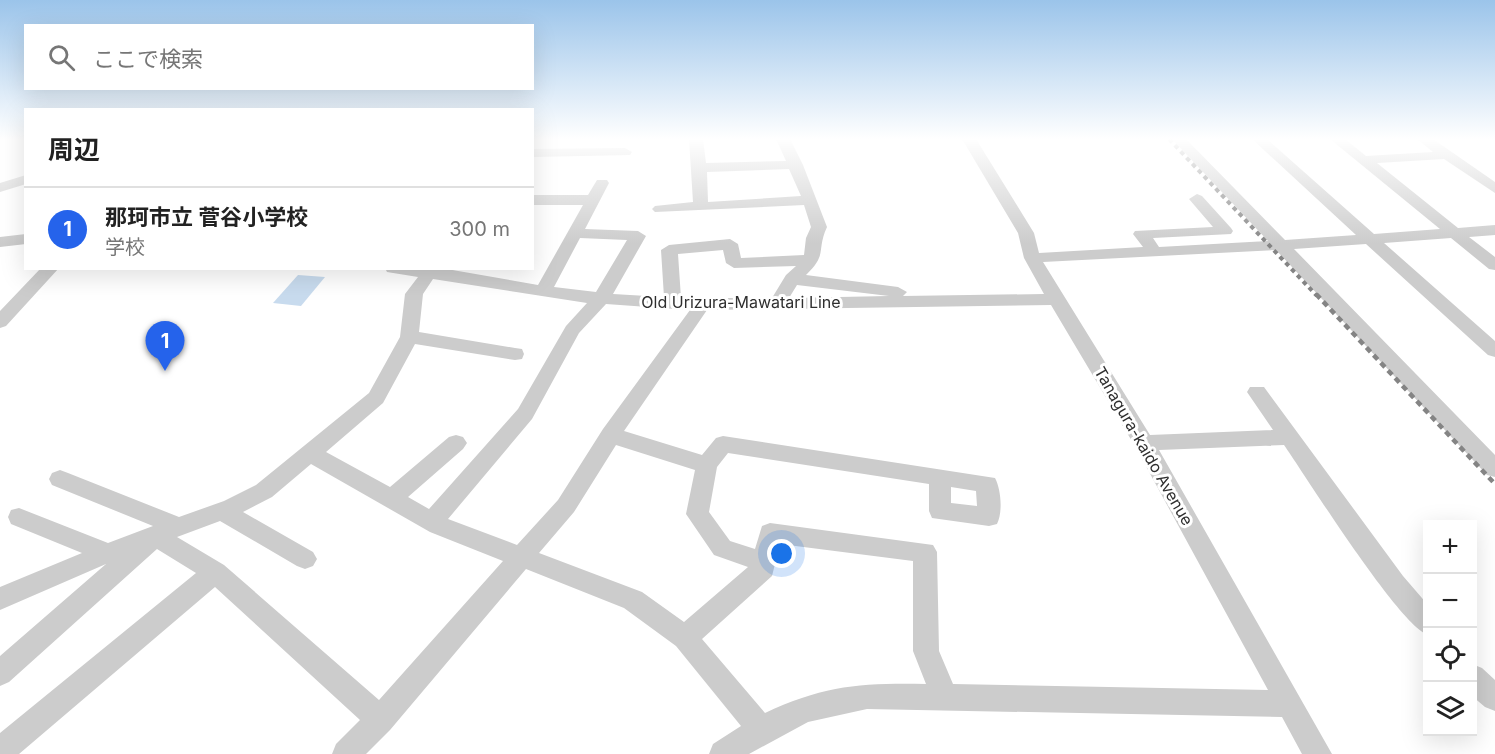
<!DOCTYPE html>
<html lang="ja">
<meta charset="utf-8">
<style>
:root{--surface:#fff;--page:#f2f2f2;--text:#222;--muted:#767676;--line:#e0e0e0;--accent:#2563eb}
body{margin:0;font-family:Inter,"Noto Sans JP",sans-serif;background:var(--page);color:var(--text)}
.controls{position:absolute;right:18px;bottom:18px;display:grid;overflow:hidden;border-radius:0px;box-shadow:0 6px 24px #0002}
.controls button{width:54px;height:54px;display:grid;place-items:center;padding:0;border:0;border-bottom:2px solid var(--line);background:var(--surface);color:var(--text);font:30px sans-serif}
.you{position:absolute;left:782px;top:554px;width:21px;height:21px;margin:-15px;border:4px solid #fff;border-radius:50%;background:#1a73e8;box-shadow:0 0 0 9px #1a73e833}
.badge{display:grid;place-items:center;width:39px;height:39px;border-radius:50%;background:var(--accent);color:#fff;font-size:20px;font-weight:700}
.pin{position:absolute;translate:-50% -50px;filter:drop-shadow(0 2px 3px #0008)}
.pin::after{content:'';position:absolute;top:32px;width:21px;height:18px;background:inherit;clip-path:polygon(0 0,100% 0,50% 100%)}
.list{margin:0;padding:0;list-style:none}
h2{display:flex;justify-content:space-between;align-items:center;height:78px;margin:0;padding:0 24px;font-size:26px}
h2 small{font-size:20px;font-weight:400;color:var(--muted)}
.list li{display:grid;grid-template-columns:39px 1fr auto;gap:18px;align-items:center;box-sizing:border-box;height:84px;padding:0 24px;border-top:2px solid var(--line)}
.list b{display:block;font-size:22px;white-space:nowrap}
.list p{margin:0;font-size:20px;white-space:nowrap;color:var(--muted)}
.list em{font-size:20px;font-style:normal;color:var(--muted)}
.icon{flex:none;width:33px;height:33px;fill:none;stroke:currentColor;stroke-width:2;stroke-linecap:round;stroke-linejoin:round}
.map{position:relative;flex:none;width:1495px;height:754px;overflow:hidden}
.search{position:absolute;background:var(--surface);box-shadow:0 6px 24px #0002;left:24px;top:24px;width:510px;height:66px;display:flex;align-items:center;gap:15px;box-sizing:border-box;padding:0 21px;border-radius:0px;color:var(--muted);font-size:22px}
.panel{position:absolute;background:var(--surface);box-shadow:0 6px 24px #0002;left:24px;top:108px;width:510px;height:162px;border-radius:0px}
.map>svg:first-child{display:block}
</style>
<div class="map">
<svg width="1495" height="754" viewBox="0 0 1495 754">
<rect width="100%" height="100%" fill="#fff"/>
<path fill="#c8dbee" d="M 298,275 L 325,277 L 301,306 L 273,303 Z"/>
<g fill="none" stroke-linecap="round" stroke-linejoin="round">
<path fill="#ccc" fill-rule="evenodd" d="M 689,139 L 703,139 L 706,163 L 786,161 L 776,139 L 790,139 L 803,165 L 827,227 C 816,251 828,254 806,275 L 898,287 L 907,292 L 903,296 L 1044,294 L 1024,258 L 1018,233 L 962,139 L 976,139 L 1034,233 L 1039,253 L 1143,247 L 1133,234 L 1135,231 L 1213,227 L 1189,199 L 1197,194 L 1202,196 L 1231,228 L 1233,231 L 1231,234 L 1153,238 L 1159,247 L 1268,241 L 1172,139 L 1186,139 L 1285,240 L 1356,235 L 1252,139 L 1267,139 L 1374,234 L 1440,229 L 1330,139 L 1345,139 L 1366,156 L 1433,152 L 1417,139 L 1433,139 L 1495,182 L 1495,193 L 1444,159 L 1377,163 L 1458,228 L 1495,225 L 1495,235 L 1469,237 L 1495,257 L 1495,270 L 1489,269 L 1451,238 L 1384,243 L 1495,341 L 1495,357 L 1488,355 L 1366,244 L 1294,249 L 1495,455 L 1495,477 L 1487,475 L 1276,250 L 1043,262 L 1150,435 L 1273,430 L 1247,392 L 1250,387 L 1264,387 L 1403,576 L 1428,605 L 1428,635 C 1399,625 1307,478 1284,445 L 1159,450 L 1332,754 L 1302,754 L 1282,717 L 867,709 L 808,722 L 749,754 L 709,754 L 713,744 L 741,726 L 676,646 L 624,608 L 526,569 L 390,730 L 366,754 L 332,754 L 336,744 L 360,720 L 215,587 L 19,754 L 0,754 L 0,733 L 196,573 L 157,549 L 9,682 L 0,686 L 0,656 L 106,564 L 0,610 L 0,587 L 82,553 L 11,524 L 8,517 L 11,510 L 19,508 L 108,543 L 153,526 L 52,485 L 49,479 L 52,473 L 60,470 L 68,473 L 179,517 L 224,501 L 256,485 L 369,393 L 400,337 L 405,294 L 418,277 L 387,272 L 385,268 L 441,268 L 538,285 L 583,205 L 532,205 L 532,195 L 588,195 L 597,180 L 607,180 L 609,183 L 585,229 L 638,231 L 646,236 L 613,294 L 664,297 L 661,250 L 669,245 L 730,239 L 738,244 L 741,258 L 804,255 L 806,238 L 811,227 L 804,205 L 655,212 L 652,209 L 655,206 L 693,202 ZM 789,169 L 801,196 L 708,202 L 707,172 ZM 580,238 L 627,240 L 596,292 L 554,287 ZM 723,250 L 726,263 L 734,268 L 796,266 L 786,275 L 772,298 L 681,298 L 678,254 ZM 433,279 L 587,303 L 566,326 L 518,409 L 429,509 L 408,497 L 463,449 L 467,443 L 463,437 L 456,435 L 449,437 L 390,487 L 326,452 L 383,403 L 415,344 L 515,360 L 522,359 L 524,354 L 522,349 L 515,348 L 419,332 L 423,294 ZM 797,285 L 889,296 L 789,298 ZM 606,304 L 690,310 L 603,429 L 558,500 L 517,545 L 448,519 L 532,419 L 579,333 ZM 1051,305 L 1136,448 L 1268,690 L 953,684 L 939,651 L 937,552 L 933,545 L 770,523 L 762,526 L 755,549 L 730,541 L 709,512 L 717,467 L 728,453 L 929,484 L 929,511 L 932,518 L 989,526 L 997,524 C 1003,512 1001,489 995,478 L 723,436 L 716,438 L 702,455 L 624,431 L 707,310 ZM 616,445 L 695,470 L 686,514 L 714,555 L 748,567 L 684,622 L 642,592 L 539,553 L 574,512 ZM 311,464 L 430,532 L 503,561 L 379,700 L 224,565 L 177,537 L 220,521 L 297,566 L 305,569 L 313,566 L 317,559 L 313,552 L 243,512 L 272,497 ZM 951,487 L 976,491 L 977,506 L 951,503 ZM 780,544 L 913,561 L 913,651 L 926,684 C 862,683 825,685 765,713 L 702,639 L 772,576 Z
M 625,148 L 632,152 L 630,155 L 532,157 L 532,149 Z
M 26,175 L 26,184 L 0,192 L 0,183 Z
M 26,234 L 26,244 L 0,247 L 0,237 Z
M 41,268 L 59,268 L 6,326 L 0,328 L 0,311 Z
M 1472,664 L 1482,668 L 1495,680 L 1495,711 L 1485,707 L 1472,696 Z"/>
<path stroke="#848484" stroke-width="4" stroke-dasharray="4.5 4" stroke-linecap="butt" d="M 1169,139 L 1317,296"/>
<path stroke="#848484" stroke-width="4.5" stroke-dasharray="6 4.5" stroke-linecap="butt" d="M 1316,294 L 1495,484"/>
</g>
<linearGradient id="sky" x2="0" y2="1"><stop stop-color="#9bc4ea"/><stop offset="0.57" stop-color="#fff"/><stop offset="1" stop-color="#fff" stop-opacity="0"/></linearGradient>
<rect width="1495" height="244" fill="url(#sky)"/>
<g text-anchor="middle" stroke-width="6" stroke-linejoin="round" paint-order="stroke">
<g font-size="16" fill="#2f2f2f" stroke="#fff">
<text x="741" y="308">Old Urizura-Mawatari Line</text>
<text transform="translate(1144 446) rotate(60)" y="6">Tanagura-kaido Avenue</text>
</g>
</g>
</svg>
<div class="controls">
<button>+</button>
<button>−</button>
<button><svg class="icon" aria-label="locate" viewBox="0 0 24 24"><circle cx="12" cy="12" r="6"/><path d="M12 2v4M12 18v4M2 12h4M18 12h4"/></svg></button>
<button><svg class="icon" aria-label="layers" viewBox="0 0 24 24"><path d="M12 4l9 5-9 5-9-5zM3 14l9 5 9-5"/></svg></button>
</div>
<div class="you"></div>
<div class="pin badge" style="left:165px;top:371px">1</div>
<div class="search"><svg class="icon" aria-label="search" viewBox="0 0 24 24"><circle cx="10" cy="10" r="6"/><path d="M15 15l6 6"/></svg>ここで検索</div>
<section class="panel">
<h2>周辺<small></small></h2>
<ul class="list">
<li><span class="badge">1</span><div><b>那珂市立 菅谷小学校</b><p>学校</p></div><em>300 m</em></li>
</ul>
</section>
</div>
